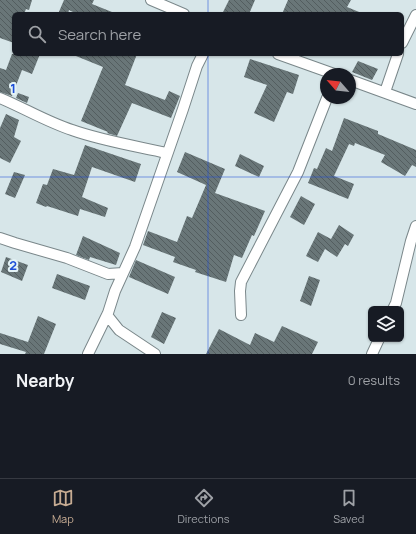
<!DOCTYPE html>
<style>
:root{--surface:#171b24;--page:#20242c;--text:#f1f3f6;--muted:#9ea1a6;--line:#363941;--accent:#c7ac93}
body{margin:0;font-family:Manrope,sans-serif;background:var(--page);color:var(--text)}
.controls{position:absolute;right:12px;bottom:12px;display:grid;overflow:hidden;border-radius:6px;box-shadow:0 1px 3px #0004}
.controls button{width:36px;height:36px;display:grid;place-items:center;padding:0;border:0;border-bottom:1px solid var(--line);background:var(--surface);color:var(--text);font:20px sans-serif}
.compass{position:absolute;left:320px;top:68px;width:36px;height:36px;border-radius:50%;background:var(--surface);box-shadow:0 1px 3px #0004;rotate:298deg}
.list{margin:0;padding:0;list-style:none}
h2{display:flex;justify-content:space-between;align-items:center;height:52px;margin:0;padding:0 16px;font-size:17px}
h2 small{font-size:13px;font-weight:400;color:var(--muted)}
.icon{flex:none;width:22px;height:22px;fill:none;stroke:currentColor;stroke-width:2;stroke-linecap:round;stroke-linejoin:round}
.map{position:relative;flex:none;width:416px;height:354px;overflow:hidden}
.search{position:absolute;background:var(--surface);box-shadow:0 1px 3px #0004;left:12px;right:12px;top:12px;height:44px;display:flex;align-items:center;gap:10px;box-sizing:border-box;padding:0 14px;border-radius:6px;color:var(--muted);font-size:15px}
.sheet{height:124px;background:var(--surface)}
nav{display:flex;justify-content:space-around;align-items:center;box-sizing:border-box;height:56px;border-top:1px solid var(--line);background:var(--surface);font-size:11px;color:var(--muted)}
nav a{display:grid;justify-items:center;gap:2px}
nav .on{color:var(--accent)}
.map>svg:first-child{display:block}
</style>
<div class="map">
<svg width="416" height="354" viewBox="0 0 416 354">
<defs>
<pattern id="building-back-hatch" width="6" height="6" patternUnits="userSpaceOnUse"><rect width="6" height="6" fill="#697678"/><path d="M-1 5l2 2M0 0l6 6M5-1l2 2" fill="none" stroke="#535d5f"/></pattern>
</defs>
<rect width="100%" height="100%" fill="#d7e6e9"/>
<path fill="url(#building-back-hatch)" d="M 0,0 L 32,0 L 29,10 L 26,9 L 24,14 L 14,14 L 14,43 L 0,38 Z
M 64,0 L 94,0 L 92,4 L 117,14 L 77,14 L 69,10 L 68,14 L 58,14 Z
M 229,0 L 255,0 L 249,14 L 222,14 Z
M 288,0 L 351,0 L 347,7 L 364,14 L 282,14 Z
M 12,54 L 40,54 L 32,74 L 22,70 L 12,96 L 0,92 L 0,68 L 6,70 Z
M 71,54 L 137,54 L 125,85 L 165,100 L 169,91 L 180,96 L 171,118 L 132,103 L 117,136 L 107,133 L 108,132 L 81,121 L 103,67 Z
M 250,59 L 299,75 L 293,94 L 287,92 L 274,122 L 254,113 L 267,85 L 244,77 Z
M 358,61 L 378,69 L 372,80 L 352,72 Z
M 18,93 L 29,97 L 27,103 L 16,98 Z
M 6,114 L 19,120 L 14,137 L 21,141 L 10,163 L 0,158 L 0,128 Z
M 344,118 L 378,131 L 378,134 L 416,150 L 416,167 L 412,165 L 405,176 L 381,162 L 385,155 L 355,143 L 354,146 L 349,144 L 334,176 L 354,184 L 348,199 L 308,183 L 314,168 L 317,169 L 326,148 L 332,151 Z
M 85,145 L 141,164 L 135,182 L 92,167 L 82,197 L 108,208 L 105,217 L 80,209 L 78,216 L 47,206 L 46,207 L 36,203 L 43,184 L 47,185 L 53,169 L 74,175 Z
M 185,152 L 225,169 L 215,193 L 265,211 L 254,236 L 252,235 L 242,258 L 234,255 L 226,282 L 195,272 L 196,270 L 173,262 L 175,257 L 143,245 L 148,231 L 177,242 L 187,216 L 192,218 L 206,185 L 177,172 Z
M 240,154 L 264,166 L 259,177 L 235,166 Z
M 14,172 L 25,175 L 15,198 L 5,194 Z
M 301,196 L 315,204 L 304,225 L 290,217 Z
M 339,225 L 354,235 L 348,246 L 345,244 L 337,257 L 325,249 L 318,262 L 306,256 L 318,232 L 331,239 Z
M 83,236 L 120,253 L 116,265 L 90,257 L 89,260 L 76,255 Z
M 6,257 L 28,265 L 22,281 L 1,272 Z
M 136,260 L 175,277 L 168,294 L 129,277 Z
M 57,274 L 90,286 L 85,300 L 52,288 Z
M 309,276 L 320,280 L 311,306 L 300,301 Z
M 162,312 L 176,318 L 164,344 L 151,337 Z
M 38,316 L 56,324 L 44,354 L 25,354 L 26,352 L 0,344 L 0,333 L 28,342 Z
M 282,326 L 318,342 L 312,354 L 206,354 L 219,329 L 250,345 L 255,333 L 274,342 Z"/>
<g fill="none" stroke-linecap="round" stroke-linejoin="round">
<defs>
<path id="minor" d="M 151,0 L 184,14
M 402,43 L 416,15
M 278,54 L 334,74
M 350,80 L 416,104
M 385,92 L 398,54
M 0,98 C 24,108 47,122 72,130 C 103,141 136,146 167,153
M 0,238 L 15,243 L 67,258 L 108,274 L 123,273
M 393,309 L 396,303 L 411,241 L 416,226
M 107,315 L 119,330 L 155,354
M 241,315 L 240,291 L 241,282 L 298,172 L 327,98
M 88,354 L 108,313 L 115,291 L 135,247 L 183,109 L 197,66 L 203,54
M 372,354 L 379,339"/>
</defs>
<use href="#minor" stroke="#7a878a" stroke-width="12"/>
<use href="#minor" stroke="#fff" stroke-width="10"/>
</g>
<path fill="none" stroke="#1d4ed8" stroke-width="1" stroke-opacity="0.55" d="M 208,0 L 208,14M 208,54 L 208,354M 0,177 L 416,177"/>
<g font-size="13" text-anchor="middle" font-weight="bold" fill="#1d4ed8" stroke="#e4f3f6" stroke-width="4" stroke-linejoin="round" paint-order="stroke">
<text x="13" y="93">1</text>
<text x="13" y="270">2</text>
</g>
</svg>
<div class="controls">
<button><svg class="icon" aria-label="layers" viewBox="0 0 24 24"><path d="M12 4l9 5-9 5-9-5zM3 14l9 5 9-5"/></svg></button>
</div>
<svg class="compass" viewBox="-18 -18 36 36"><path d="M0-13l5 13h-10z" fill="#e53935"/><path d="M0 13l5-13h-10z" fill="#9ea1a6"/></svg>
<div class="search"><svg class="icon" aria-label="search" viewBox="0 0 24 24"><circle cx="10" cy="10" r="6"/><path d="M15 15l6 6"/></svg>Search here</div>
</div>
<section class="sheet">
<h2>Nearby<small>0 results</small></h2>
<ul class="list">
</ul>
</section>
<nav>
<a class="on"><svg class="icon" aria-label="map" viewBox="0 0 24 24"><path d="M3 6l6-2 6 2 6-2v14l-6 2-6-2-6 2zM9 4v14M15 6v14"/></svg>Map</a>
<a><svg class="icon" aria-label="directions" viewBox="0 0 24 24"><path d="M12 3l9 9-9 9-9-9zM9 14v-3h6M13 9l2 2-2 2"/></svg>Directions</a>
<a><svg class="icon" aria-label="saved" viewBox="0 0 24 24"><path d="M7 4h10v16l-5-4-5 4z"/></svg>Saved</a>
</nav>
